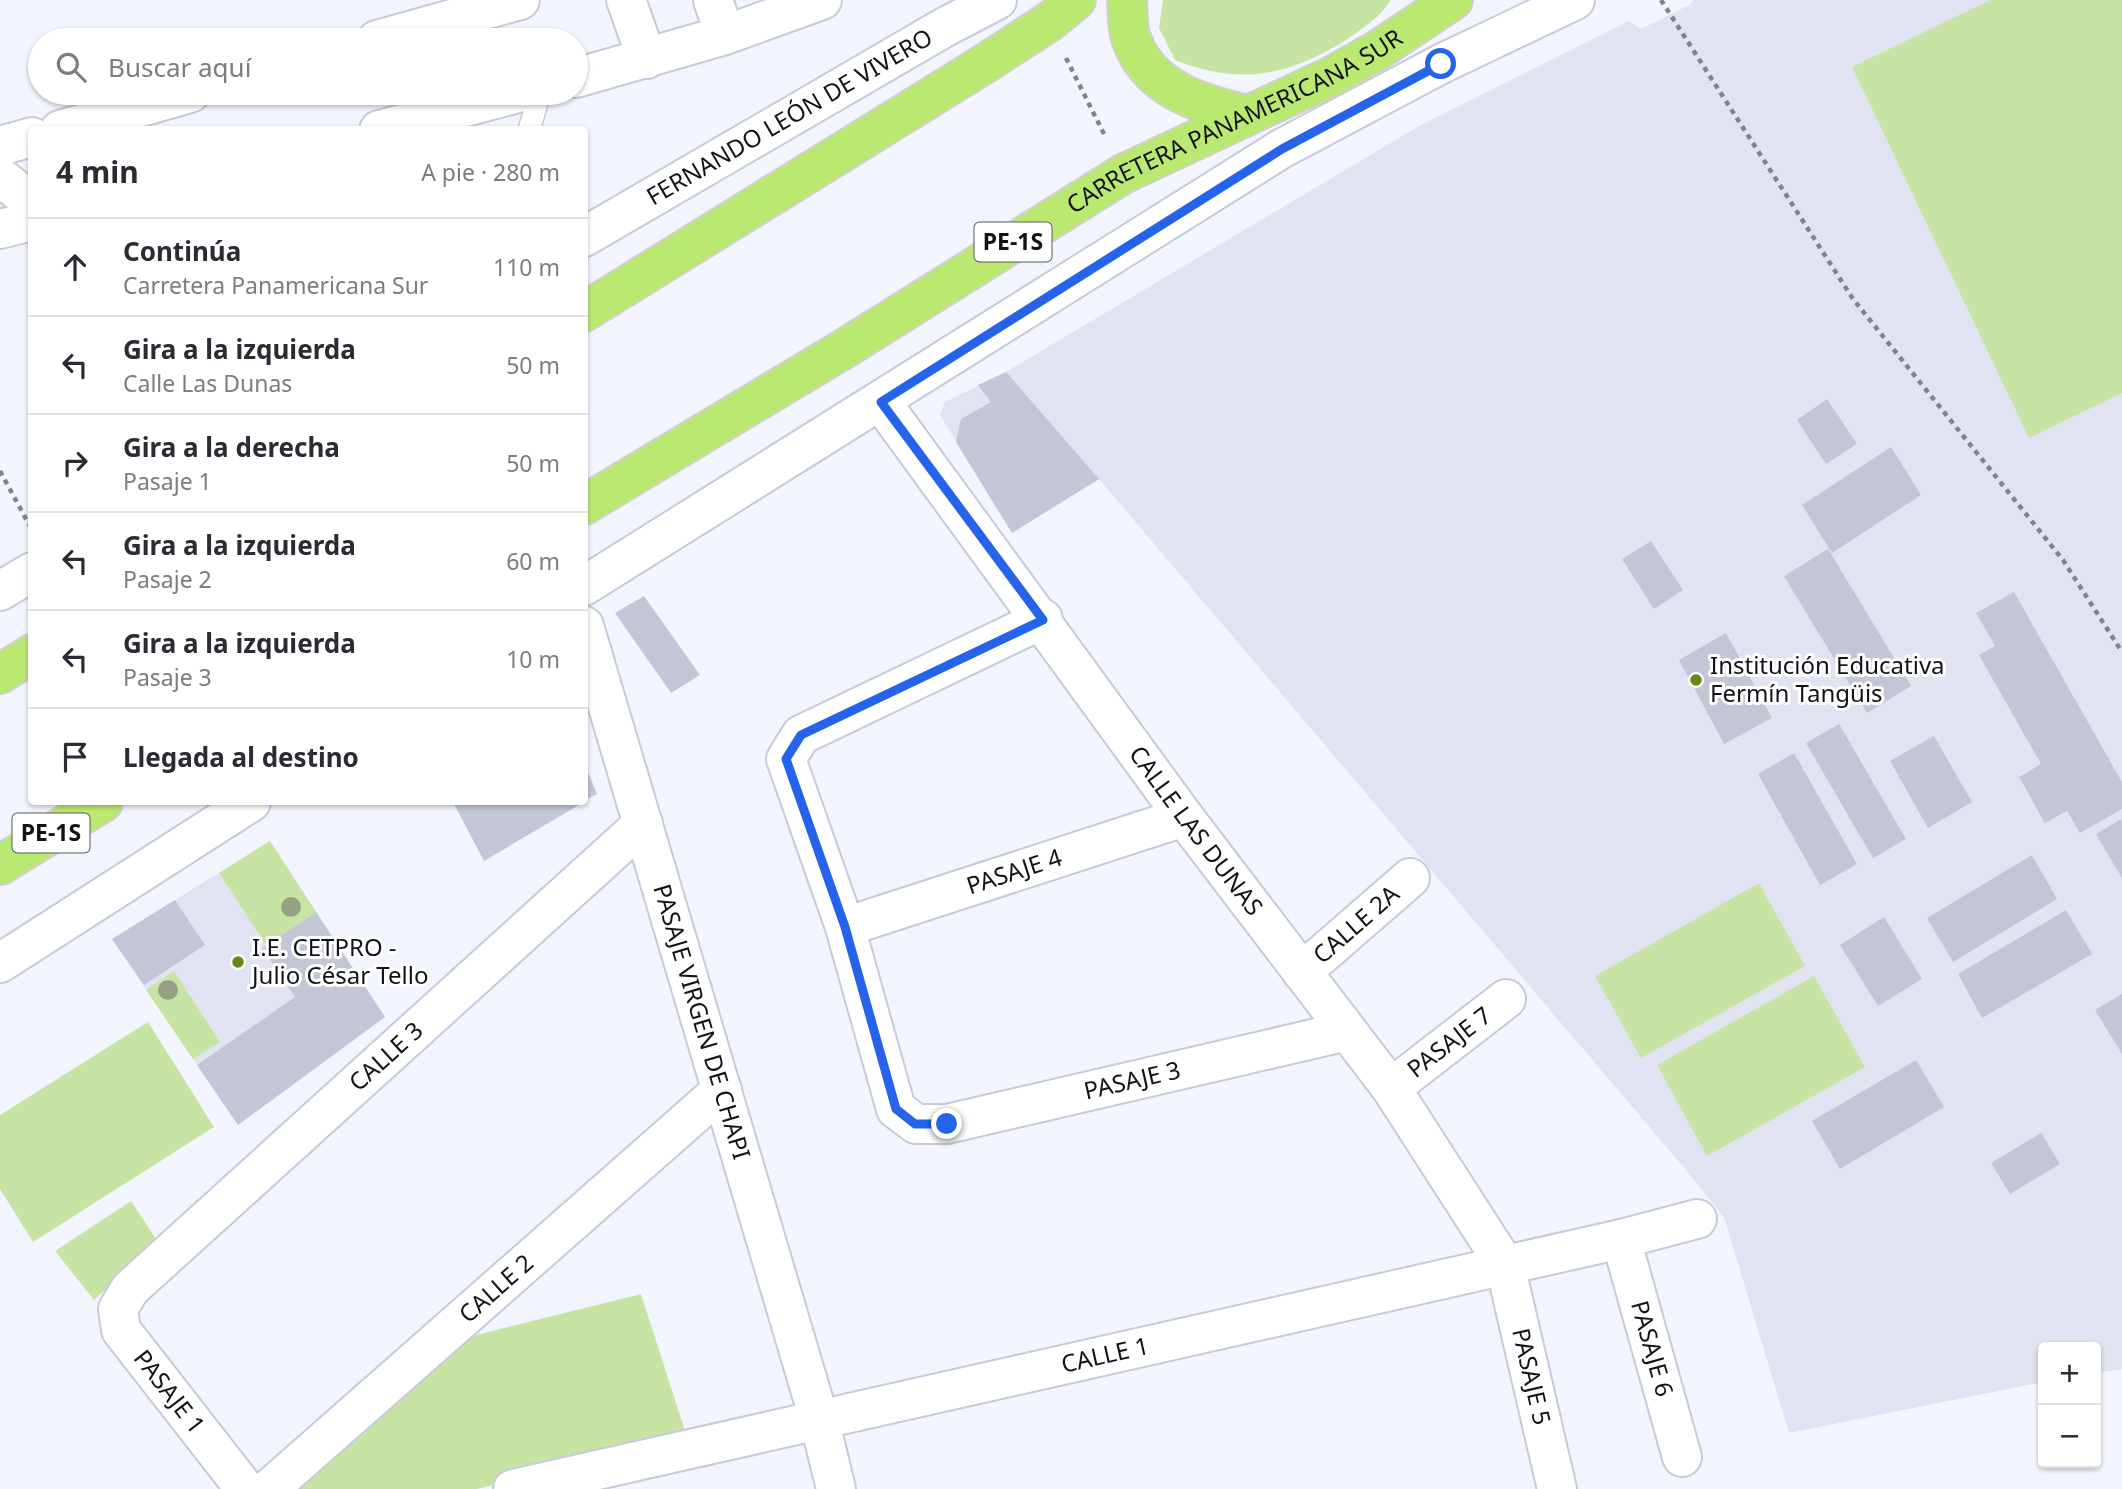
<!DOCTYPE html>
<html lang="es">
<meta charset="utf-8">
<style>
:root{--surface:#fff;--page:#f7f7f7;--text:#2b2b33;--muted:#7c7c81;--line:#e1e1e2}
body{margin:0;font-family:"Noto Sans",sans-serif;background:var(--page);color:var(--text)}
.controls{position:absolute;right:21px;bottom:21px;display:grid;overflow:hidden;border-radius:7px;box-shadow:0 2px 5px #0004}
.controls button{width:63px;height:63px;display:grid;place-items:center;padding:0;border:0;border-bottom:2px solid var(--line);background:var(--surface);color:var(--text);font:35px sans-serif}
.stop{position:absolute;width:21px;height:21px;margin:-16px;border:5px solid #2563eb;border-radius:50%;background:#fff}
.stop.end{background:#2563eb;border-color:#fff;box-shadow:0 2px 7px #0008}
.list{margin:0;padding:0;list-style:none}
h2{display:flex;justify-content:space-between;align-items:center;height:91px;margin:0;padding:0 28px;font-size:30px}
h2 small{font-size:23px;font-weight:400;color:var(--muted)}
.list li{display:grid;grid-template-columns:46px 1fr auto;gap:21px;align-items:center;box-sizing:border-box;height:98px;padding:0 28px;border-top:2px solid var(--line)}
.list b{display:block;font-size:26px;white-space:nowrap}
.list p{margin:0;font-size:23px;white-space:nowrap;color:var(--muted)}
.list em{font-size:23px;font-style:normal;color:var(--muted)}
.icon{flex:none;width:38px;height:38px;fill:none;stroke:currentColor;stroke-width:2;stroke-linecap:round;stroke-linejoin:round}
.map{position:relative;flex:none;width:2122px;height:1489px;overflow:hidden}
.search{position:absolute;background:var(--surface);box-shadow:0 2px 5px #0004;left:28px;top:28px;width:560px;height:77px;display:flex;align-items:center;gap:18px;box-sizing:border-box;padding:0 24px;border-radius:38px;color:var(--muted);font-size:26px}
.panel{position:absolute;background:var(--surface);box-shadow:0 2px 5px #0004;left:28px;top:126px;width:560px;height:679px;border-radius:7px}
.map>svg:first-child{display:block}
</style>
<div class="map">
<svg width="2122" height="1489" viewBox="0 0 2122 1489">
<rect width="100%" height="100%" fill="#f2f4fe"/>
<path fill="#e1e3f2" d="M 1693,0 L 2122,0 L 2122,1369 L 2096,1373 L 2096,1347 L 2043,1347 L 2043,1382 L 1789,1433 L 1724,1217 L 1691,1176 L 1099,479 L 1012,533 L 940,415 L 945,402 L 1006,372 L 1419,126 L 1629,21 L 1641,29 L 1691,4 Z
M 270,841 L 385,1017 L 238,1125 L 112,939 Z"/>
<path fill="#c8e4a5" d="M 1163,0 L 1391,0 C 1381,16 1362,29 1346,40 C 1288,76 1240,86 1175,60 L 1159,28 Z
M 1990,0 L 2122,0 L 2122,393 L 2029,438 L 1852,67 Z
M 270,841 L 316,912 L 266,945 L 219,873 Z
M 1759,883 L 1805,966 L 1641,1058 L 1595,976 Z
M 174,971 L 220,1042 L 193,1059 L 146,990 Z
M 1814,976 L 1865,1067 L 1707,1156 L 1657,1065 Z
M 148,1022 L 214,1127 L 33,1242 L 0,1189 L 0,1115 Z
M 131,1201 L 158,1242 L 94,1300 L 55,1251 Z
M 641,1294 L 687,1437 L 477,1489 L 296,1489 L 472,1336 Z"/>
<path fill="#c3c6d7" d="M 1006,372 L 1099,479 L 1012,533 L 956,442 L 961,419 L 991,402 L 978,385 Z
M 1827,399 L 1857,444 L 1826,464 L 1797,420 Z
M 1891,447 L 1921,495 L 1832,553 L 1802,505 Z
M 1651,541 L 1683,590 L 1654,609 L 1622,559 Z
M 1828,549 L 1911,686 L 1867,713 L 1784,576 Z
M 2014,592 L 2122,782 L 2122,809 L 2080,833 L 2067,811 L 2045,823 L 2019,777 L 2041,764 L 1979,655 L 1995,646 L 1976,613 Z
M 644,596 L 700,675 L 671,693 L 615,613 Z
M 1726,633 L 1772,718 L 1724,744 L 1679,660 Z
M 1839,724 L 1906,839 L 1873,858 L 1806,743 Z
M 1934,736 L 1972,802 L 1928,828 L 1890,761 Z
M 1794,753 L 1857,864 L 1820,885 L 1758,774 Z
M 584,762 L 597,794 L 584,801 Z
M 453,802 L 584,802 L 484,861 Z
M 2121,819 L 2122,821 L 2122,878 L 2096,834 Z
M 2032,855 L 2057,899 L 1953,962 L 1927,918 Z
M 175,900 L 205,945 L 144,985 L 112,939 Z
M 2066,910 L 2092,954 L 1982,1018 L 1958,974 Z
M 316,912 L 385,1017 L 238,1125 L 197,1065 L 295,997 L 262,948 Z
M 1884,917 L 1922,979 L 1878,1006 L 1840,945 Z
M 2122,994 L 2122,1054 L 2095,1010 Z
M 1916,1060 L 1944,1107 L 1840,1169 L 1812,1121 Z
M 2041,1133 L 2060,1164 L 2010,1194 L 1991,1163 Z"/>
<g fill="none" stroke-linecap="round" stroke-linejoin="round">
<defs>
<path id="lane" d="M 529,130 L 540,93"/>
<g id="street">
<path d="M 377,40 L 520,0"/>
<path d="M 60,130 L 190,93"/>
<path d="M 0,146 L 32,137"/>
<path d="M 0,177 L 32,202"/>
<path id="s1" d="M 584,237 L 945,27 L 997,0"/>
<path id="s2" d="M 881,402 L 1184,817 L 1391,1088 L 1505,1265 L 1557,1489"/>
<path d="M 584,586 L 1281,149 L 1441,64 L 1575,0"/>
<path d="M 0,591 L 32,572"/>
<path id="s3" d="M 1043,619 L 801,735 L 786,759 L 845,927 L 896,1109 L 916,1124 L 947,1124 L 1347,1031"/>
<path id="s4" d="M 584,626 L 819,1419 L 836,1489"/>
<path id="s5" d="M 845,927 L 1184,817"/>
<path d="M 0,963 L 251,802"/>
<path id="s6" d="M 1302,972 L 1410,878"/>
<path id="s7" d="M 1391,1088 L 1506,999"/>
<path id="s8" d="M 1621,1239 L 1682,1457"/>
<path id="s9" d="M 245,1489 L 121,1330 L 118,1309 L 130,1289 L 643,824"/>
<path id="s10" d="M 269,1489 L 722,1090"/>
<path id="s11" d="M 513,1489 L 1621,1239 L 1697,1219"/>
</g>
<path id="secondary" d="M 626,0 L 647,59
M 713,0 L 725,35
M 576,78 L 725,35 L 822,0
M 379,130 L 518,93
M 0,229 L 32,221"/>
<g id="highway">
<path d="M 1127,0 C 1128,12 1127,27 1131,38 C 1148,89 1200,104 1247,115"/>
<path d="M 584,312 L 981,66 L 1049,22 L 1076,0"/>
<path id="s12" d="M 584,505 L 847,347 L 1123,174 L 1330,77 L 1378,50 L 1453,0"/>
<path d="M 0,674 L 32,654"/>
<path d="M 0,865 L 103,802"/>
</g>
</defs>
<use href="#lane" stroke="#c7cadb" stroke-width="24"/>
<use href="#street" stroke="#c7cadb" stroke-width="42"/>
<use href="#secondary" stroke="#c7cadb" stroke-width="42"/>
<use href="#highway" stroke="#d0d0d1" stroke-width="42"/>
<path stroke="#81828a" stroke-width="4.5" stroke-dasharray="5 5" stroke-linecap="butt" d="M 1661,0 L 1853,299 L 2063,560 L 2122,652
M 1066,58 L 1106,138
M 0,471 L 32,530"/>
<use href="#lane" stroke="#fff" stroke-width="21"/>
<use href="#street" stroke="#fff" stroke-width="38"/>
<use href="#secondary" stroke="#fff" stroke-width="38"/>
<use href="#highway" stroke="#bae971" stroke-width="38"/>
</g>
<g fill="#94a283">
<circle cx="291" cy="907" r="10"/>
<circle cx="168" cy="990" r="10"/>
</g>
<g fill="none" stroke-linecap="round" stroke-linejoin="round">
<path stroke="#2563eb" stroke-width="9" d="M 947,1124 L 915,1124 L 896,1109 L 845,927 L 786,759 L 801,735 L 1043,620 L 881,402 L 1282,149 L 1441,64"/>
</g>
<g fill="#658b16" stroke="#fff" stroke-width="2.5">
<circle cx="1696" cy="680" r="7"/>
<circle cx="238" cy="962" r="7"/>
</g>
<g text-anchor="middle" stroke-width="6" stroke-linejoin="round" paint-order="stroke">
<g fill="#fff" stroke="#595a5e" stroke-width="2">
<rect x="974.5" y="222.5" width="77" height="39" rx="5"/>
<rect x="12.5" y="813.5" width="77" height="39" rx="5"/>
</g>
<g font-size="23" font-weight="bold" fill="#121319">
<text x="1013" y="250">PE-1S</text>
<text x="51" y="841">PE-1S</text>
</g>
<g font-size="24" fill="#121319" stroke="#fff">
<text dy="8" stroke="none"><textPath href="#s1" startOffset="238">FERNANDO LEÓN DE VIVERO</textPath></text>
<text dy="8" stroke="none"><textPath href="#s12" startOffset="756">CARRETERA PANAMERICANA SUR</textPath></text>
<text dy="8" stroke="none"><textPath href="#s2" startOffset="532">CALLE LAS DUNAS</textPath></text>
<text dy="8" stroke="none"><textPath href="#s5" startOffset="178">PASAJE 4</textPath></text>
<text dy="8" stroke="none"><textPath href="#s6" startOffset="72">CALLE 2A</textPath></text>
<text dy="8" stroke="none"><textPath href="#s4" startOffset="413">PASAJE VIRGEN DE CHAPI</textPath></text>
<text dy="8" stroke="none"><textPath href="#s7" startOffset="74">PASAJE 7</textPath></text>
<text dy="8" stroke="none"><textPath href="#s9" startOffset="592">CALLE 3</textPath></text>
<text dy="8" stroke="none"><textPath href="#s3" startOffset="910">PASAJE 3</textPath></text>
<text dy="8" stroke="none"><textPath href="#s10" startOffset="303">CALLE 2</textPath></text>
<text dy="8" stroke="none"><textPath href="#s8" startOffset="114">PASAJE 6</textPath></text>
<text dy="8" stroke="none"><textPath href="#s11" startOffset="607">CALLE 1</textPath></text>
<text dy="8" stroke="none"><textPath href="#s2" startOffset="1180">PASAJE 5</textPath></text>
<text transform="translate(169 1392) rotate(52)" y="8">PASAJE 1</text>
</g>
<g font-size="24" fill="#121319" stroke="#fff" text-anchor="start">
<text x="1710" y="674">Institución Educativa<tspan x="1710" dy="28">Fermín Tangüis</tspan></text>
<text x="252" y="956">I.E. CETPRO -<tspan x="252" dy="28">Julio César Tello</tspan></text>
</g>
</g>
</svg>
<div class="controls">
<button>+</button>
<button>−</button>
</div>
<div class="stop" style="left:1441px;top:64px"></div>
<div class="stop end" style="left:947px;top:1124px"></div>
<div class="search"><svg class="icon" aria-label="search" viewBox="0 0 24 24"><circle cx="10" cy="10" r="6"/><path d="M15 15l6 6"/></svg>Buscar aquí</div>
<section class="panel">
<h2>4 min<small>A pie · 280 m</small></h2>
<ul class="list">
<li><svg class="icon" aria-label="ahead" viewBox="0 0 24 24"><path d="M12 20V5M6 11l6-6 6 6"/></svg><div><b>Continúa</b><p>Carretera Panamericana Sur</p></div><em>110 m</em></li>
<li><svg class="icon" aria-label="left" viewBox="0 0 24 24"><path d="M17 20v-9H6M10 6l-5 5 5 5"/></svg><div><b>Gira a la izquierda</b><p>Calle Las Dunas</p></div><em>50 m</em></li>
<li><svg class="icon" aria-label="right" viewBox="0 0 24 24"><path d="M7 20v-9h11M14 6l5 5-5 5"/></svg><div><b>Gira a la derecha</b><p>Pasaje 1</p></div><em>50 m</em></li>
<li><svg class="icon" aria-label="left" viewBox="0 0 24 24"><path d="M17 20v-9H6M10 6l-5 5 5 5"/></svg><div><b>Gira a la izquierda</b><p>Pasaje 2</p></div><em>60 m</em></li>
<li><svg class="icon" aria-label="left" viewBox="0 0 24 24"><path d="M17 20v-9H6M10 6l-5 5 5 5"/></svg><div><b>Gira a la izquierda</b><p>Pasaje 3</p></div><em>10 m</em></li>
<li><svg class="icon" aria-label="arrive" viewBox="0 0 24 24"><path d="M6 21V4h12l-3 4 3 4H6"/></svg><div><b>Llegada al destino</b></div></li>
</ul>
</section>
</div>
